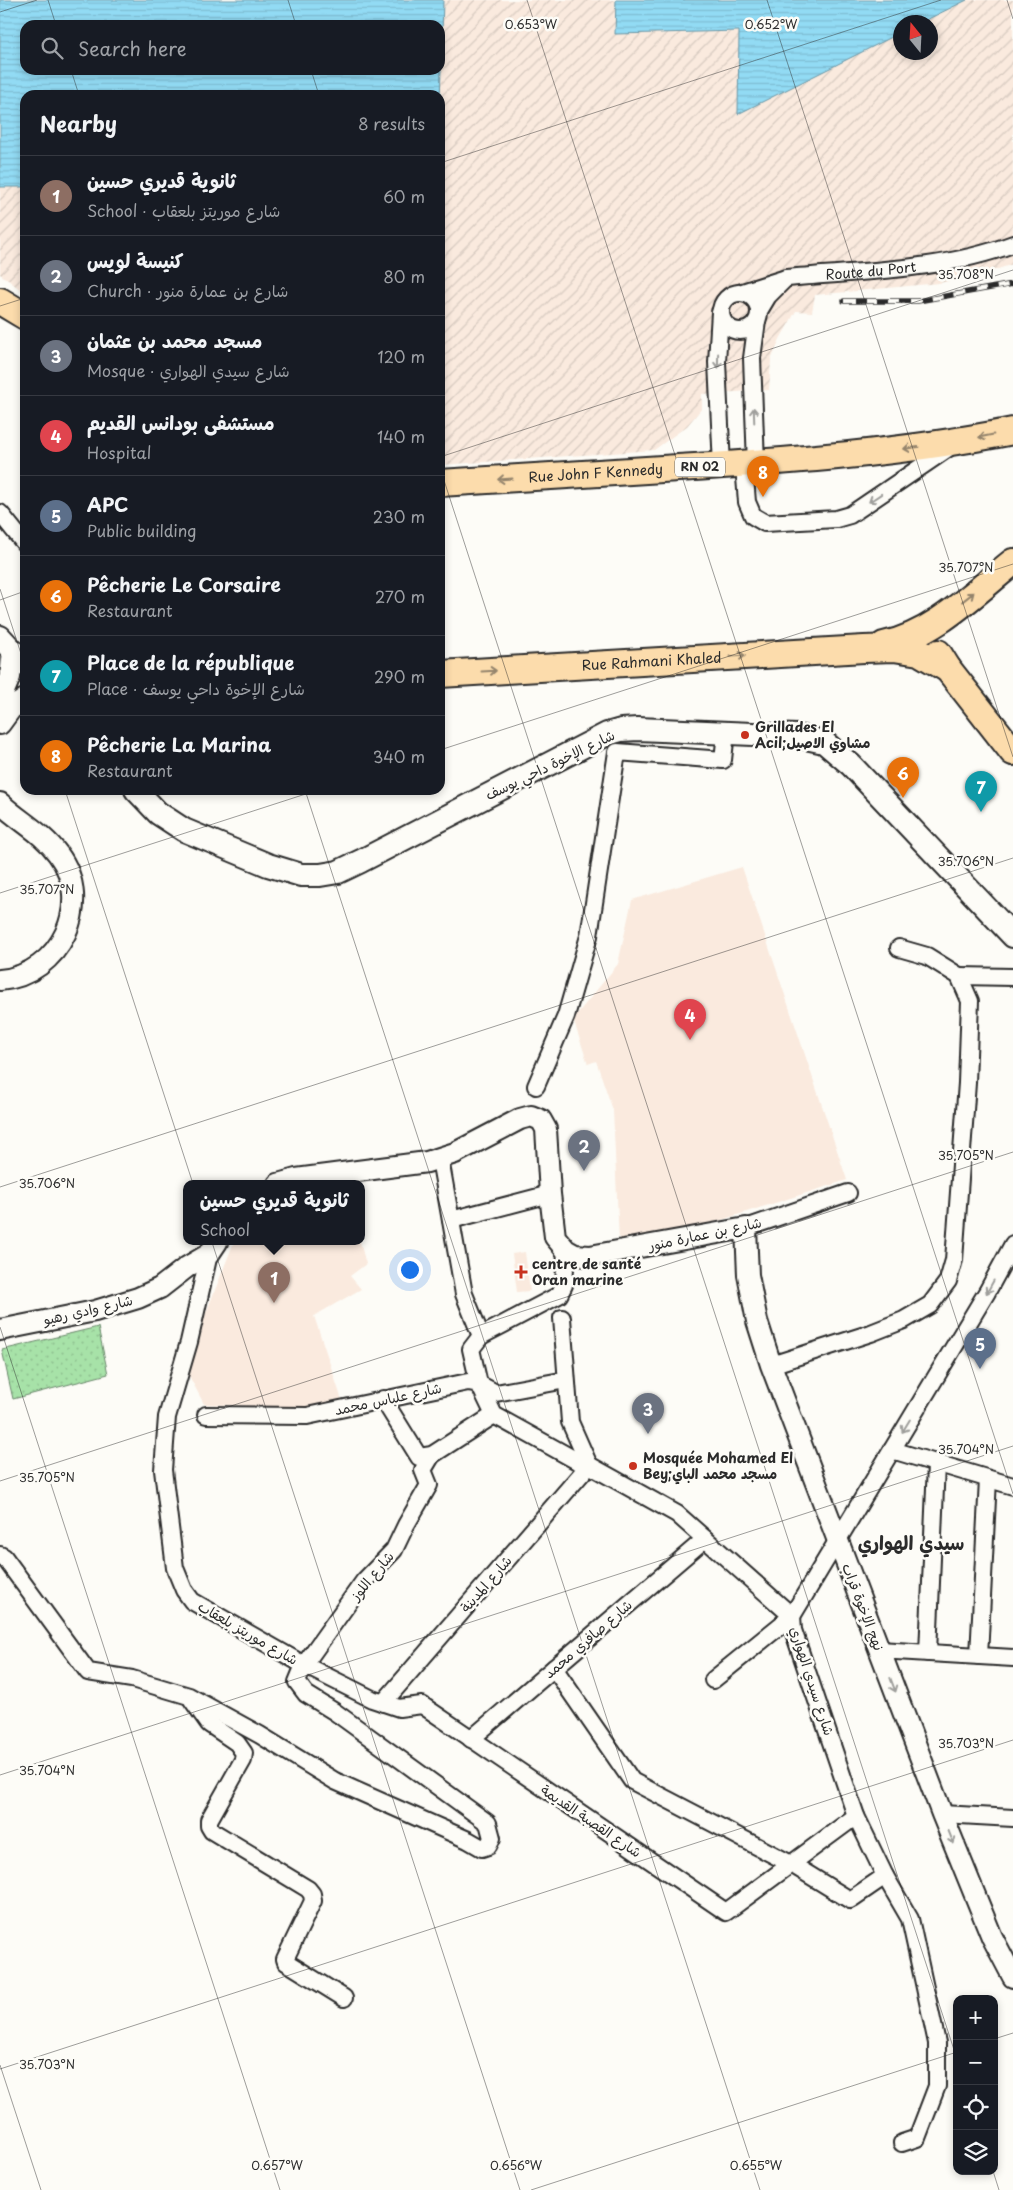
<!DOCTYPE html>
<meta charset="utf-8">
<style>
:root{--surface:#171b24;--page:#242831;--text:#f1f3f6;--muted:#9ea1a6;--line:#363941;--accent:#c8321e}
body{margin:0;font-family:"Playpen Sans","Playpen Sans Arabic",sans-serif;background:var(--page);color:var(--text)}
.controls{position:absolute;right:15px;bottom:15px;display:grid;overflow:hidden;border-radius:10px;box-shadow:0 2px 8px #0003}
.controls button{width:45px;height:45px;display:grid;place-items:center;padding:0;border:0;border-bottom:1px solid var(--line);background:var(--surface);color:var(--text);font:25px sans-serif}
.compass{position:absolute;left:893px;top:15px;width:45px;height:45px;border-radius:50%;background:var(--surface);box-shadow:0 2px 8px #0003;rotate:342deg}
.you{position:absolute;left:409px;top:1269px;width:18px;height:18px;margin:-12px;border:4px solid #fff;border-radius:50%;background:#1a73e8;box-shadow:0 0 0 8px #1a73e833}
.badge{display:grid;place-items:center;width:32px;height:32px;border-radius:50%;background:var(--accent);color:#fff;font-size:16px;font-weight:700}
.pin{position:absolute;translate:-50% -41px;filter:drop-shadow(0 1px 2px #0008)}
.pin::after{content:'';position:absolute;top:26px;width:18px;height:15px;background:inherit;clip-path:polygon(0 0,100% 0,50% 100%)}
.popup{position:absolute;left:183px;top:1180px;width:182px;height:65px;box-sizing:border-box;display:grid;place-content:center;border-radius:10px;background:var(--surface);filter:drop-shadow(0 1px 4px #0005);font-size:16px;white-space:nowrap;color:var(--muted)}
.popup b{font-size:19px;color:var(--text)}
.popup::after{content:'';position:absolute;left:50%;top:100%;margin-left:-10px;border:10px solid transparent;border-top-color:var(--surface)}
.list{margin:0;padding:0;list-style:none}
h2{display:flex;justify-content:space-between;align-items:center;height:65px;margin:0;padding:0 20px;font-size:21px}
h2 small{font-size:16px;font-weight:400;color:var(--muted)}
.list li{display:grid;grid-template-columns:32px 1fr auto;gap:15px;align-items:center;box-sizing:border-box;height:80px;padding:0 20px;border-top:1px solid var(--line)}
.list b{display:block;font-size:19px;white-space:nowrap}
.list p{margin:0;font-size:16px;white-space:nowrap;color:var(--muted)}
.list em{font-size:16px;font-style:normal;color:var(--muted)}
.icon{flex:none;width:28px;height:28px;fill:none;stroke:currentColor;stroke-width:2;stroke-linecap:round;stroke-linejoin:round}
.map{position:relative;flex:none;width:1013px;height:2190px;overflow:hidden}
.search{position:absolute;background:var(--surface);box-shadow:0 2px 8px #0003;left:20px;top:20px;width:425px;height:55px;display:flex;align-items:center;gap:12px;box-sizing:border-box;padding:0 18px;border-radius:15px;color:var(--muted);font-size:19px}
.panel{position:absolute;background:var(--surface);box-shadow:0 2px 8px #0003;left:20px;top:90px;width:425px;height:705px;border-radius:15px}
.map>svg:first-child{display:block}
</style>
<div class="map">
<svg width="1013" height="2190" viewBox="0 0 1013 2190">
<defs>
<pattern id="industrial-furrows" width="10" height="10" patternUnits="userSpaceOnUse" patternTransform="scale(1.25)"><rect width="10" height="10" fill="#faeade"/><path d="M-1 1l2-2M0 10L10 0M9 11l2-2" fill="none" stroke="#d6c9bf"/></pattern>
<pattern id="park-dots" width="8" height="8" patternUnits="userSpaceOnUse" patternTransform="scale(1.25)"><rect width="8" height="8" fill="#a7e2a8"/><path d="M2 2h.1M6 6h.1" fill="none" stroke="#90c291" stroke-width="1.8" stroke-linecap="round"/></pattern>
<pattern id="water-rules" width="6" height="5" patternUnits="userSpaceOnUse" patternTransform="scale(1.25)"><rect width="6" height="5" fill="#92dbf4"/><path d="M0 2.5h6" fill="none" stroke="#7ebcd1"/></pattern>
</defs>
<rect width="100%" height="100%" fill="#fdfcf7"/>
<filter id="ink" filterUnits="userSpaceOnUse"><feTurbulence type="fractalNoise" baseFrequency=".02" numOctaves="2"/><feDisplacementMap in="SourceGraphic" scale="10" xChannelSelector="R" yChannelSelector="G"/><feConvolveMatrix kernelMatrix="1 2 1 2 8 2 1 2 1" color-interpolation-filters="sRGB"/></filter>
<g filter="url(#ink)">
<path fill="#faeade" d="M 742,867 L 847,1180 L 674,1235 L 619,1242 L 613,1110 L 596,1061 L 588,1064 L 573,1019 L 618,964 L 632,900 Z
M 234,1242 L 360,1242 L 366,1264 L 350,1276 L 361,1289 L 314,1316 L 342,1400 L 312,1408 L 204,1404 L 187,1372 L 198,1333 Z
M 525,1252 L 530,1291 L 517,1292 L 512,1254 Z"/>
<path fill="url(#industrial-furrows)" d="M 443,0 L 616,0 L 616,34 L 739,31 L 738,113 L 900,33 L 900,52 L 930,52 L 930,22 L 922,22 L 967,0 L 1013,0 L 1013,264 L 977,276 L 939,283 L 815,295 L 812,312 L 796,311 L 780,339 L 771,360 L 769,390 L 702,394 L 702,408 L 687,426 L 654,450 L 440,465 L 440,103 Z
M 0,187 L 25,187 L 25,293 L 0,274 Z"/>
<path fill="url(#park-dots)" stroke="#69866a" d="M 98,1327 L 108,1374 L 13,1399 L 2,1350 Z"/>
<path fill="url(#water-rules)" stroke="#6995a4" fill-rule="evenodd" d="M 0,0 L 443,0 L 440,103 L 440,95 L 25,95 L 25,187 L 0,187 ZM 25,25 L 440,25 L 440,70 L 25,70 Z
M 616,0 L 967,0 L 922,22 L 900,22 L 900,33 L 738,114 L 739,31 L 615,34 Z"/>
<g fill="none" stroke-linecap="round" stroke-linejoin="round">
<defs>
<g id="minor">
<path id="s1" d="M 786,278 C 861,271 941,271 1013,244"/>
<circle cx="740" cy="312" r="19"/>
<path d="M 739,293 L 786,278 L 768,296 L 759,311"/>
<path d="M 720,312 L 717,362 L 722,466"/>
<path d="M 756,464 L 752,358 L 757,321"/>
<path d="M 744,465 L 747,502 L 753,516 L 765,523 L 836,519 L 850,515 L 953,445"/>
<path d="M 0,513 L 25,544"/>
<path d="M 959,976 L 1013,977"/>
<path d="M 536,1086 L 566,1016 L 589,936 L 617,752 L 723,760 L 726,732"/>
<path d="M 440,1159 L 464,1294 L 481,1336"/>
<path d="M 451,1220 L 550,1194"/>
<path d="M 746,1228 L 848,1193"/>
<path d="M 566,1250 L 564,1285 L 559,1295 L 481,1336 L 471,1349 L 479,1384 L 494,1415 L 577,1461 L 589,1465 L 677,1514 L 792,1616 L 793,1630 L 856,1816 L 885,1876 L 910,1919 L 937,2043 L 937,2086 L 917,2138 L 902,2143"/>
<path d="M 209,1254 L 189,1342 L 167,1417 L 163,1470 L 175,1568 L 184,1590 L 192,1601 L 304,1665 L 372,1699 L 399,1708 L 422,1705 L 726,1912 L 856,1816"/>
<path d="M 771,1365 L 871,1333 L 904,1320 L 930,1305 L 948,1281 L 954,1260 L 967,1083 L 970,1001 L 959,976 L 927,956 L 899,948"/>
<path d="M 383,1399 L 419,1457 L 432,1455 L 494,1415"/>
<path d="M 206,1415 L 307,1416 L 468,1382 L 479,1384 L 496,1393 L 566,1380"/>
<path d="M 892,1450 L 1013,1486"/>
<path d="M 0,1555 L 4,1557 L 88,1672 L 132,1679 L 189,1696 L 260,1735 L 335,1781 L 468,1840 L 482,1848 L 488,1846 L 492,1838 L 488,1823 L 335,1712 L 306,1694 L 297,1682 L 304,1665 L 364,1581 L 394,1550 L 406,1525 L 429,1485 L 423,1470 L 432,1455"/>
<path d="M 879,1650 L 1013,1658"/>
<path d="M 928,1653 L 936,1464"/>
<path d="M 979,1656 L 988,1479"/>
<path d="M 554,1668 L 632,1781 L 793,1865 L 850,1900 L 885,1876"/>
<path d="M 713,1680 L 792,1616 L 987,1292 L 1013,1244"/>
<path d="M 192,1700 L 209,1724 L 237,1743 L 244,1753 L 243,1760 L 209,1820 L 209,1826 L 212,1831 L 308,1889 L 312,1894 L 313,1901 L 285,1959 L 286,1962 L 344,1998"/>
<path d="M 383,1703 L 589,1465 L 570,1422 L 562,1318"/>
<path d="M 471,1739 L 705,1539"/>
<path d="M 942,1814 L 1013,1818"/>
</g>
<path id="tertiary" d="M 0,701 L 10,677 L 13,651
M 0,724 L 11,709 L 25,699
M 0,803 C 19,821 43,833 58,854 C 95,903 60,975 0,980
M 278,1184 L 296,1179 L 427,1162 L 455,1153 L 520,1119 L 531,1116 L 541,1120 L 546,1129 L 550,1194 L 555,1237 L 566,1250 L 575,1255 L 590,1256 L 746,1228 L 748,1275 L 757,1321 L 771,1365 L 942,1814 L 992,1937 L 1013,1977
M 0,1330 L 95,1311 L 138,1298 L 160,1288 L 187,1267 L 209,1254 L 217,1242"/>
<path id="secondary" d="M 0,637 L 25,664
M 136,790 L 158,813 L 184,830 L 268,865 L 301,875 L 320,875 L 338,872 L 361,861 L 607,734 L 621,730 L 638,729 L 797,736 L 824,742 L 851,765 L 1013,936"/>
<g id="primary">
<path d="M 0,301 L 25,316"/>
<path id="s2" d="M 440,483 C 519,478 599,473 678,468 C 791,461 903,453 1013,431"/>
<path d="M 884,645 C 934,635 975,592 1013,562"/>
<path d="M 938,653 L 948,669 L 1013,752"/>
<path id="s3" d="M 440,674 L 864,649 L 894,648 L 919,652 L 948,669"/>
</g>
</defs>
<use href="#minor" stroke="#2b2b2b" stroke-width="20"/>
<use href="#tertiary" stroke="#2b2b2b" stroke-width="24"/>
<use href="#secondary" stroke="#2b2b2b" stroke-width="26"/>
<use href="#primary" stroke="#2b2b2b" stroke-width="30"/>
<use href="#minor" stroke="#fdfcf7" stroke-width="16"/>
<use href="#tertiary" stroke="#fdfcf7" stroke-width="20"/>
<use href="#secondary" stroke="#fdfcf7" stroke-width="22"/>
<use href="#primary" stroke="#fcdcac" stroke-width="26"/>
<defs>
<path id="rail" d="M 844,301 L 918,301 L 1013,284"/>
</defs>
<use href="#rail" stroke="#2b2b2b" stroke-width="5.5"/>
<use href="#rail" stroke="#fdfcf7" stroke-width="4" stroke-dasharray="11" stroke-linecap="butt"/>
</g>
<defs><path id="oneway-shaft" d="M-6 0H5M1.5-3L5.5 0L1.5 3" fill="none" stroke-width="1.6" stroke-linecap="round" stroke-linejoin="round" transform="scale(1.25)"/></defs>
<g stroke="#9e9e9b">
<use href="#oneway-shaft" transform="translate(718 361) rotate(91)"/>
<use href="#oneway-shaft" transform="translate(754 415) rotate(-92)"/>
<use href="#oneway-shaft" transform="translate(875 498) rotate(146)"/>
<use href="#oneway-shaft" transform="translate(990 1287) rotate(119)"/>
<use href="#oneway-shaft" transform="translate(906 1426) rotate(121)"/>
<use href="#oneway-shaft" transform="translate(893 1685) rotate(69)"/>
<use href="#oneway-shaft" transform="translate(951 1837) rotate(68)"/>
</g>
<g stroke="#94846c">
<use href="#oneway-shaft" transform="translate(986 436) rotate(169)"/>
<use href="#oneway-shaft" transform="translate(911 448) rotate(173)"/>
<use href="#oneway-shaft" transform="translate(505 479) rotate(176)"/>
<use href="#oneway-shaft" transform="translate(968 597) rotate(-38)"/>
<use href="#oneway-shaft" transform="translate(738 656) rotate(-3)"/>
<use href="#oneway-shaft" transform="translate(489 671) rotate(-3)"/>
</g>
</g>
<path fill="none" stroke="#2b2b2b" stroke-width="1" stroke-opacity="0.45" d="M 48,0 L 56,25M 288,0 L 296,25M 527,0 L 1013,1494M 767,0 L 1013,757M 1007,0 L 1013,19M 0,12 L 37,0M 71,70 L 79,95M 311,70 L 319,95M 440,163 L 941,0M 0,306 L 25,298M 440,457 L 1013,270M 440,468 L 957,2059M 0,589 L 25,666M 0,600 L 25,591M 440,750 L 1013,564M 65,790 L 520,2190M 305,790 L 760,2190M 0,893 L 318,790M 0,1187 L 1013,858M 0,1327 L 280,2190M 0,1481 L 1013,1152M 0,1775 L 1013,1446M 994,2039 L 1013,2033M 0,2065 L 41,2190M 0,2069 L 1013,1740M 993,2171 L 999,2190M 531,2190 L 957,2052"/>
<g fill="#c8321e" stroke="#fdfcf7" stroke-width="2">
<circle cx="745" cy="735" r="5"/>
<path d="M518.5 1264.5h5v5h5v5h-5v5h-5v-5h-5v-5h5z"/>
<circle cx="633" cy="1466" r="5"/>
</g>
<g text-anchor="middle" stroke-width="5" stroke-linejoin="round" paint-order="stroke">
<rect fill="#fdfcf7" stroke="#6a6a68" stroke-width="1" x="675" y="457.5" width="50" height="19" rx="4"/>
<g font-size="12" font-weight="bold" fill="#2b2b2b">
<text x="700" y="471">RN 02</text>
</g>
<g font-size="14" fill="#2b2b2b" stroke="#fdfcf7">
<text dy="5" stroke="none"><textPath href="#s1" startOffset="85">Route du Port</textPath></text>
<text dy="5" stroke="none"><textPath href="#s2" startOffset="156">Rue John F Kennedy</textPath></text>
<text dy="5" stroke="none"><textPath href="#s3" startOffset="212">Rue Rahmani Khaled</textPath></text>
<text transform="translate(550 765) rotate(-26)" y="5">شارع الإخوة داحي يوسف</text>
<text transform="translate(705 1234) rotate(-12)" y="5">شارع بن عمارة منور</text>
<text transform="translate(88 1310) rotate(-13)" y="5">شارع وادي رهيو</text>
<text transform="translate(388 1399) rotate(-12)" y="5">شارع علباس محمد</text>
<text transform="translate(372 1576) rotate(-50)" y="5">شارع اللوز</text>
<text transform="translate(486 1584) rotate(-49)" y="5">شارع المدينة</text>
<text transform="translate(863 1607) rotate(69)" y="5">نهج الإخوة قراب</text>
<text transform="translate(248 1633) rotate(30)" y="5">شارع موريتز بلعقاب</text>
<text transform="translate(588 1639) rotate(-41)" y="5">شارع صافري محمد</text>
<text transform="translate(812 1681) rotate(72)" y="5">شارع سيدي الهواري</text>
<text transform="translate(591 1821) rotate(34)" y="5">شارع القصبة القديمة</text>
</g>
<g font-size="14" font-weight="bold" fill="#2b2b2b" stroke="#fdfcf7" text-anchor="start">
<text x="755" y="732">Grillades El<tspan x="755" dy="16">Acil;مشاوي الاصيل</tspan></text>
<text x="532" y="1269">centre de santé<tspan x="532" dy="16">Oran marine</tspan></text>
<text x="643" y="1463">Mosquée Mohamed El<tspan x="643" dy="16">Bey;مسجد محمد الباي</tspan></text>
</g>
<g font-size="19" font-weight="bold" fill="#2b2b2b" stroke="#fdfcf7">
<text x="911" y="1550">سيدي الهواري</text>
</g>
</g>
<g font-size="12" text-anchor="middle" fill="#2b2b2b" stroke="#fdfcf7" stroke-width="5" stroke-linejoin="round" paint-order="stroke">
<text x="531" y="29">0.653°W</text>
<text x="771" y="29">0.652°W</text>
<text x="966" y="279">35.708°N</text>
<text x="966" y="572">35.707°N</text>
<text x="966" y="866">35.706°N</text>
<text x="47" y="894">35.707°N</text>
<text x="966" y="1160">35.705°N</text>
<text x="47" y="1188">35.706°N</text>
<text x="966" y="1454">35.704°N</text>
<text x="47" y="1482">35.705°N</text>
<text x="966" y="1748">35.703°N</text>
<text x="47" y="1775">35.704°N</text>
<text x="47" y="2069">35.703°N</text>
<text x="277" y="2170">0.657°W</text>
<text x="516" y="2170">0.656°W</text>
<text x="756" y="2170">0.655°W</text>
</g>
</svg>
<div class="controls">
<button>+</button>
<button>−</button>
<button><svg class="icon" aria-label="locate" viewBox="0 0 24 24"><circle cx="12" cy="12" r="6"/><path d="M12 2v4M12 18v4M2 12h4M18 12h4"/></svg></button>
<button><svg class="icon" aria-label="layers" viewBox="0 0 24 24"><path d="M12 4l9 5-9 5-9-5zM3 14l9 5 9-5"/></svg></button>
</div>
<svg class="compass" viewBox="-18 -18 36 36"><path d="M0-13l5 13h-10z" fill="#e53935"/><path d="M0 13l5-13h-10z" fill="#9ea1a6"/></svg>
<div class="you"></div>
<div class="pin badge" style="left:274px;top:1303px;background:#8d6e63">1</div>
<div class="popup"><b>ثانوية قديري حسين</b>School</div>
<div class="pin badge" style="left:584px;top:1171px;background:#6b7280">2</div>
<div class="pin badge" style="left:648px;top:1434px;background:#6b7280">3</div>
<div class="pin badge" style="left:690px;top:1040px;background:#e0444e">4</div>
<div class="pin badge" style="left:980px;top:1369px;background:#5c6f8a">5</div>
<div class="pin badge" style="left:903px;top:798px;background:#e8710a">6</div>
<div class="pin badge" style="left:981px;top:812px;background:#0f9aa8">7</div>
<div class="pin badge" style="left:763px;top:497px;background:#e8710a">8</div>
<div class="search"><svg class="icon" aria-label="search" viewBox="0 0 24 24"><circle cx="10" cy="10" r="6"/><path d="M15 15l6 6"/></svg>Search here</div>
<section class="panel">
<h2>Nearby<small>8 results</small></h2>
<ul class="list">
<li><span class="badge" style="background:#8d6e63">1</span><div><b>ثانوية قديري حسين</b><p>School · شارع موريتز بلعقاب</p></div><em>60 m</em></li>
<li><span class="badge" style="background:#6b7280">2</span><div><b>كنيسة لويس</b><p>Church · شارع بن عمارة منور</p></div><em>80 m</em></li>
<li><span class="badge" style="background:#6b7280">3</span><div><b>مسجد محمد بن عثمان</b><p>Mosque · شارع سيدي الهواري</p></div><em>120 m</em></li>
<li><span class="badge" style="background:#e0444e">4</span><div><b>مستشفى بودانس القديم</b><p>Hospital</p></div><em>140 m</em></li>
<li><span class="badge" style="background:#5c6f8a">5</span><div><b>APC</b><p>Public building</p></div><em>230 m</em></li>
<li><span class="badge" style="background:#e8710a">6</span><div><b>Pêcherie Le Corsaire</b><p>Restaurant</p></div><em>270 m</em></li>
<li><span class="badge" style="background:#0f9aa8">7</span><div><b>Place de la république</b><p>Place · شارع الإخوة داحي يوسف</p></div><em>290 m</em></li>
<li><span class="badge" style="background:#e8710a">8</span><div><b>Pêcherie La Marina</b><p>Restaurant</p></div><em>340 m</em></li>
</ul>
</section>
</div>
